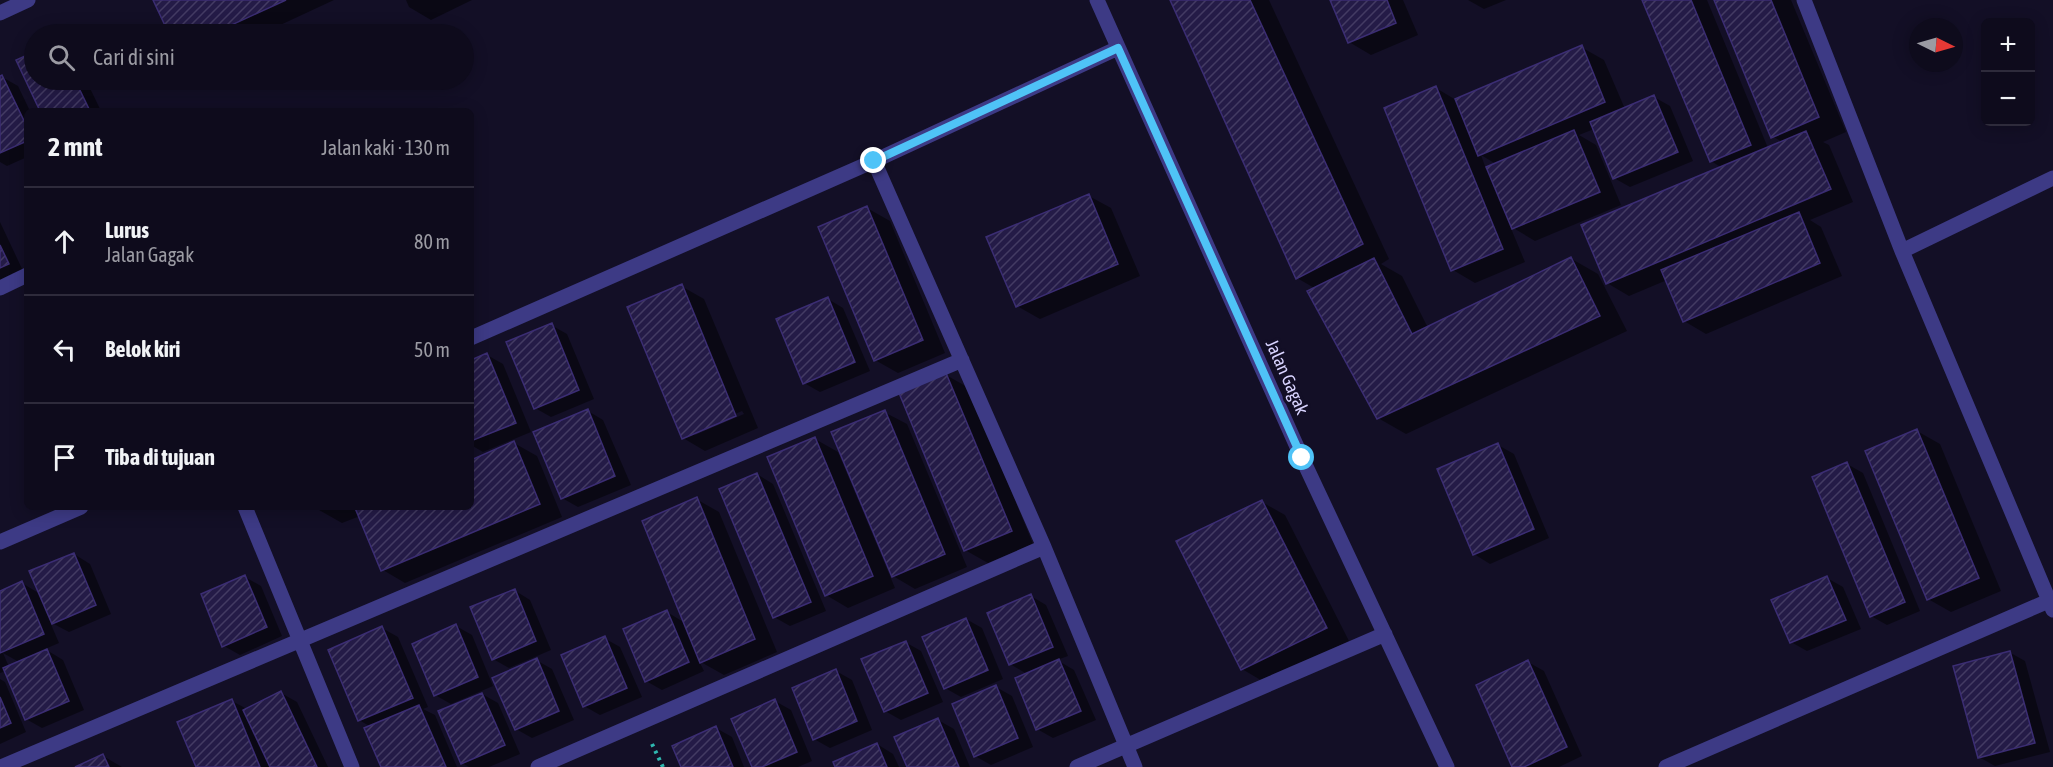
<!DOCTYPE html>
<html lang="id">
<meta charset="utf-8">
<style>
:root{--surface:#0e0b1c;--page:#1c1929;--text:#f1f3f6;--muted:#9b9ba3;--line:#2e2b3b}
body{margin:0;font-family:"Asap Condensed",sans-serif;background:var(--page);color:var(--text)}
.controls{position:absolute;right:18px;top:18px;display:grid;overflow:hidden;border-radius:9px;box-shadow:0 3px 15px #0003}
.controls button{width:54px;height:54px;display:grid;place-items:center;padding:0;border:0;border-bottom:2px solid var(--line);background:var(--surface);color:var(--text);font:30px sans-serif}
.compass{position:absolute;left:1909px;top:18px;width:54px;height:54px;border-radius:50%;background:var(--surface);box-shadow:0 3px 15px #0003;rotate:95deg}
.stop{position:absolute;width:18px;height:18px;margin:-14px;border:4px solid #4fc3f7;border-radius:50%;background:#fff}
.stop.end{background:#4fc3f7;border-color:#fff;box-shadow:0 2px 6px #0008}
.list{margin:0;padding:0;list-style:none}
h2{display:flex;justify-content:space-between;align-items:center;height:78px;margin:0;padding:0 24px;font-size:26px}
h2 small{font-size:20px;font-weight:400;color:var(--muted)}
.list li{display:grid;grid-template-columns:39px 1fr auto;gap:18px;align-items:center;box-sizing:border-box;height:108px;padding:0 24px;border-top:2px solid var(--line)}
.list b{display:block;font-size:22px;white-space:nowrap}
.list p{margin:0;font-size:20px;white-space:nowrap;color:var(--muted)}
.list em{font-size:20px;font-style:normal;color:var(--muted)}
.icon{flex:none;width:33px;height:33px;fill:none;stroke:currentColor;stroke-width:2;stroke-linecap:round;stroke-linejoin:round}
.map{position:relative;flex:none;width:2053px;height:767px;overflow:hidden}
.search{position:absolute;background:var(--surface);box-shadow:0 3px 15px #0003;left:24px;top:24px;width:450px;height:66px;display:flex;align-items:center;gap:15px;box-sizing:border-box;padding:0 21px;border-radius:33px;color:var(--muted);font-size:22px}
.panel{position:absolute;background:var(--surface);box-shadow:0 3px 15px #0003;left:24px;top:108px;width:450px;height:402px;border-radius:9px}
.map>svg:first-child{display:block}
</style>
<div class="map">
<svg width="2053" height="767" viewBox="0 0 2053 767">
<defs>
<pattern id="building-hatch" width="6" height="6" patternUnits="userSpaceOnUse" patternTransform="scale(1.5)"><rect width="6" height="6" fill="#241b47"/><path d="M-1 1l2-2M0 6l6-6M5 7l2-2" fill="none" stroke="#433b63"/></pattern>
</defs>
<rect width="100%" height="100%" fill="#130f26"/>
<path fill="#0007" fill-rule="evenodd" d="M 154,0 L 334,0 L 261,34 L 170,34 Z
M 406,0 L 472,0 L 431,20 L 409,7 Z
M 1172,0 L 1269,0 L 1389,259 L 1381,264 L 1402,276 L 1428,328 L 1570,258 L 1598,274 L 1627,331 L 1406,434 L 1378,418 L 1316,289 L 1297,278 Z
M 1331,0 L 1403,0 L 1418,35 L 1371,55 L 1349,42 Z
M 1468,0 L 1506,0 L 1484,9 Z
M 1644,0 L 1707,0 L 1768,148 L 1782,142 L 1772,136 L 1715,0 L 1791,0 L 1846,132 L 1823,142 L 1829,145 L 1853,202 L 1810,220 L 1821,227 L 1842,276 L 1706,334 L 1684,321 L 1667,280 L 1629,296 L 1607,283 L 1722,168 L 1711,161 Z
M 1581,47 L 1604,60 L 1625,109 L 1654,97 L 1670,106 L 1693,161 L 1630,187 L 1614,178 L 1594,129 L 1579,135 L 1596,145 L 1621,205 L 1535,241 L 1510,226 L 1525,262 L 1475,283 L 1453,270 L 1436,88 L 1456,100 ZM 1481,155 L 1496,164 L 1486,169 Z
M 34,53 L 34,80 L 86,80 L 101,111 L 41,111 L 18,61 Z
M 2,77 L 18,86 L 30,111 L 27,111 L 27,157 L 7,166 L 0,162 L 0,78 Z
M 1089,196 L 1111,208 L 1140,276 L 1040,319 L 1017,306 Z
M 867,208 L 890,221 L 945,353 L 898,373 L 875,360 Z
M 0,222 L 24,273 L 0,284 Z
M 681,286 L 704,299 L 758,428 L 705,451 L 683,438 ZM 742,411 L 744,414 L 695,435 L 695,432 Z
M 828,299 L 843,308 L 870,371 L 820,392 L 804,383 Z
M 551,325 L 567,334 L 594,399 L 551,417 L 535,408 Z
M 487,355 L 503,364 L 531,432 L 483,452 L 471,445 L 471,362 Z
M 946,375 L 969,388 L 1033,544 L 988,563 L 965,550 Z
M 588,411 L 603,420 L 631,485 L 578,507 L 562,498 Z
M 884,412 L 907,424 L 967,567 L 915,589 L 893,576 Z
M 1917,431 L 1940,444 L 2001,591 L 1951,612 L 1928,599 Z
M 815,439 L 838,452 L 895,588 L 848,608 L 826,595 Z
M 514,443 L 537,456 L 562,517 L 405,583 L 383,570 L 360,516 L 342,523 L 319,510 L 318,507 L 471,507 L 471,461 Z
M 1498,445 L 1514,454 L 1549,538 L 1490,564 L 1474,554 Z
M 1847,464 L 1863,473 L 1920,611 L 1887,625 L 1871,616 Z
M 757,474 L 773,484 L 826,611 L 790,626 L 774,617 Z
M 696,499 L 719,512 L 777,652 L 724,675 L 699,661 L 704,671 L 662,690 L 646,681 L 667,612 L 685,623 Z
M 1262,502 L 1285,515 L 1349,641 L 1264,682 L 1242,669 Z
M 74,554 L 90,564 L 111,614 L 69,632 L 50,622 L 59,643 L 45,649 L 63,660 L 84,710 L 42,728 L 26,719 L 6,671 L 0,673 L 0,593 L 22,583 L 40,594 ZM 3,653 L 19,662 L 9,667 Z
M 245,577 L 261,586 L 282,636 L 240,655 L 224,646 Z
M 1827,578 L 1843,587 L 1861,629 L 1807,651 L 1791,642 Z
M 514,590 L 530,600 L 551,650 L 509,668 L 493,659 Z
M 1031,596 L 1046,605 L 1068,656 L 1057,660 L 1074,670 L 1096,720 L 1053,738 L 1037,729 L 1027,674 L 1010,664 Z
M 966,619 L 982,628 L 1003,679 L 961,697 L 945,688 Z
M 456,626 L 472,635 L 493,686 L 451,704 L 435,695 Z
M 382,628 L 398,637 L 428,707 L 423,709 L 435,715 L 457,767 L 383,767 L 371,727 L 359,720 Z
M 604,638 L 620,647 L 642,697 L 600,715 L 584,706 Z
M 905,642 L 921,651 L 943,702 L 901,720 L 885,711 Z
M 2009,652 L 2025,661 L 2050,752 L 1995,766 L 1979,757 Z
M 536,660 L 552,669 L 574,720 L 532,738 L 516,729 Z
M 1528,662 L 1544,671 L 1582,756 L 1559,767 L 1514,767 Z
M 836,671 L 852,680 L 872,730 L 830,748 L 814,739 Z
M 0,679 L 5,682 L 26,732 L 0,744 Z
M 996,687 L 1012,696 L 1033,747 L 991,765 L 975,756 Z
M 281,693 L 297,702 L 328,767 L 198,767 L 232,701 L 247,709 Z
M 482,694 L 498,703 L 520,754 L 489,767 L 469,767 L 462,763 Z
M 775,701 L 791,710 L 812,761 L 798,767 L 753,767 Z
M 938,720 L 954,729 L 970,767 L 908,767 Z
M 716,728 L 732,737 L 744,767 L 683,767 Z
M 877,744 L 893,754 L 899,767 L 837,767 Z
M 103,756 L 122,767 L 78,767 Z"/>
<path fill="url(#building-hatch)" stroke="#3b2d73" stroke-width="1.5" d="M 153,0 L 286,0 L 212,34 L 169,34 Z
M 1170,0 L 1250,0 L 1363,244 L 1296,279 Z
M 1330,0 L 1387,0 L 1396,23 L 1348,43 Z
M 1642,0 L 1691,0 L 1751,145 L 1710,162 Z
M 1714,0 L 1771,0 L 1819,117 L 1771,138 Z
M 1582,45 L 1605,102 L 1478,156 L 1455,99 Z
M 34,52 L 34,80 L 75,80 L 90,111 L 40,111 L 16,60 Z
M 2,75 L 27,127 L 27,141 L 0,153 L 0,76 Z
M 1436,86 L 1503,249 L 1451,271 L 1384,108 Z
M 1654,95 L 1678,152 L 1613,179 L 1590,122 Z
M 1574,130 L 1600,192 L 1512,229 L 1486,167 Z
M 1806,131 L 1831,189 L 1606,284 L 1581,225 Z
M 1089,194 L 1118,264 L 1016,307 L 986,237 Z
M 867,206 L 923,340 L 874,361 L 818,227 Z
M 1799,212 L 1820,263 L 1683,322 L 1661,270 Z
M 0,245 L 9,264 L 0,268 Z
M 1571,257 L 1600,316 L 1377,419 L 1307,291 L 1374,258 L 1412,334 Z
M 682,284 L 736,416 L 682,439 L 627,307 Z
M 828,297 L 855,362 L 803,384 L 776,319 Z
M 552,323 L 579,390 L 534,409 L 506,342 Z
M 487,353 L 516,423 L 471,441 L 471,360 Z
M 946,373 L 1012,531 L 964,551 L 899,393 Z
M 588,409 L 615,476 L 561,499 L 533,432 Z
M 885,410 L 945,554 L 892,577 L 831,432 Z
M 1917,429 L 1979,578 L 1927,600 L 1865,451 Z
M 815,437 L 873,576 L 825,596 L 767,457 Z
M 514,441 L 540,504 L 381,571 L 355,508 L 471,507 L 471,460 Z
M 1498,443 L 1534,529 L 1473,555 L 1437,469 Z
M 1847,462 L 1905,602 L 1870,617 L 1812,477 Z
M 757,473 L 811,602 L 773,618 L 719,489 Z
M 697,497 L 755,639 L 700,663 L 642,521 Z
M 1262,500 L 1327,628 L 1241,670 L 1176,541 Z
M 74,553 L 96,605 L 52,624 L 29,571 Z
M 245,575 L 267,627 L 222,647 L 201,594 Z
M 1827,576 L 1846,620 L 1790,643 L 1771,600 Z
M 22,581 L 44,634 L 0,653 L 0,591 Z
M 515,589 L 536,641 L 492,660 L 470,607 Z
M 1031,594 L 1053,647 L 1009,665 L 987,613 Z
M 667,610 L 689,662 L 645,682 L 623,629 Z
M 966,618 L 988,670 L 944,689 L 922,637 Z
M 456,624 L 478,677 L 434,696 L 412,644 Z
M 382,626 L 413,698 L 358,721 L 328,650 Z
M 605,636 L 627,688 L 583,707 L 561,655 Z
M 906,641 L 928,693 L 884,712 L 861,659 Z
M 47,649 L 69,701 L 25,720 L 3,668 Z
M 2010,651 L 2035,743 L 1978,758 L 1953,666 Z
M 537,658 L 559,711 L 515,730 L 492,678 Z
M 1059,659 L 1081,711 L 1036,730 L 1015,678 Z
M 1528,660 L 1567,747 L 1524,767 L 1512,767 L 1476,685 Z
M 836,669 L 857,721 L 813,740 L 792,688 Z
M 996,685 L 1018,738 L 974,757 L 952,704 Z
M 281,691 L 317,767 L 270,767 L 243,710 Z
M 482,693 L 505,745 L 461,764 L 438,711 Z
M 0,697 L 11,723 L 0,728 Z
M 232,699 L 260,767 L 196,767 L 177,722 Z
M 775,699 L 797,752 L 762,767 L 752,767 L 731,719 Z
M 419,705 L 446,767 L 381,767 L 364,728 Z
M 938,718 L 959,767 L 907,767 L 894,737 Z
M 716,726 L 733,767 L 681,767 L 672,746 Z
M 877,743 L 887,767 L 835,767 L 833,762 Z
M 103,754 L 109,767 L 75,767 Z"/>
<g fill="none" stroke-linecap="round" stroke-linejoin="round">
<path stroke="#2fb8b0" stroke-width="4" stroke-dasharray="3 4.5" stroke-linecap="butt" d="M 652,744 L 663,767"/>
<path stroke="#3d3a85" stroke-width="15" d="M 1097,0 L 1302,458 L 1447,767
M 1804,0 L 1902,251 L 2053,610
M 0,13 L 28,0
M 874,161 L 1044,547 L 1135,767
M 1902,251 L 2053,178
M 0,288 L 27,275
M 471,338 L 874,161 L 1118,48
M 245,507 L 352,767
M 0,542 L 81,507
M 1,767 L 962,360
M 538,767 L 1044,547
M 1077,767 L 1385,634
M 1666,767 L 2053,599"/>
</g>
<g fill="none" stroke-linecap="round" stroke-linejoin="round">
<path stroke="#4fc3f7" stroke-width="8" d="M 874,161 L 1118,48 L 1302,458"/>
</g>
<g text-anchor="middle" stroke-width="6" stroke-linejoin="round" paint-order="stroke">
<g font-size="18" fill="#d9d4ff" stroke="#130f26">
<text transform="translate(1287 377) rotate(66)" y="6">Jalan Gagak</text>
</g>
</g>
</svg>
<div class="controls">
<button>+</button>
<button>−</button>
</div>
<svg class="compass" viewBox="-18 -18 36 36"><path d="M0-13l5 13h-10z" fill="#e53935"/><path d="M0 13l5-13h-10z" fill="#9b9ba3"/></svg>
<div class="stop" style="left:1302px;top:458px"></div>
<div class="stop end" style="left:874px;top:161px"></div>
<div class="search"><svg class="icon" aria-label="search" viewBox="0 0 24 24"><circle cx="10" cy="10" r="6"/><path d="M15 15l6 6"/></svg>Cari di sini</div>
<section class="panel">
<h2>2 mnt<small>Jalan kaki · 130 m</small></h2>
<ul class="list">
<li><svg class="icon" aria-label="ahead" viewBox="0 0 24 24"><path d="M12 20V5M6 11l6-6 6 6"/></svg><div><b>Lurus</b><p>Jalan Gagak</p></div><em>80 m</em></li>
<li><svg class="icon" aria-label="left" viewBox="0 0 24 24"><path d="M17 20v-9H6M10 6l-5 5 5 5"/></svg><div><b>Belok kiri</b></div><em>50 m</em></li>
<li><svg class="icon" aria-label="arrive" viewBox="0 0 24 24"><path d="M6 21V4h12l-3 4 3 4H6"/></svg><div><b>Tiba di tujuan</b></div></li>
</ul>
</section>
</div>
